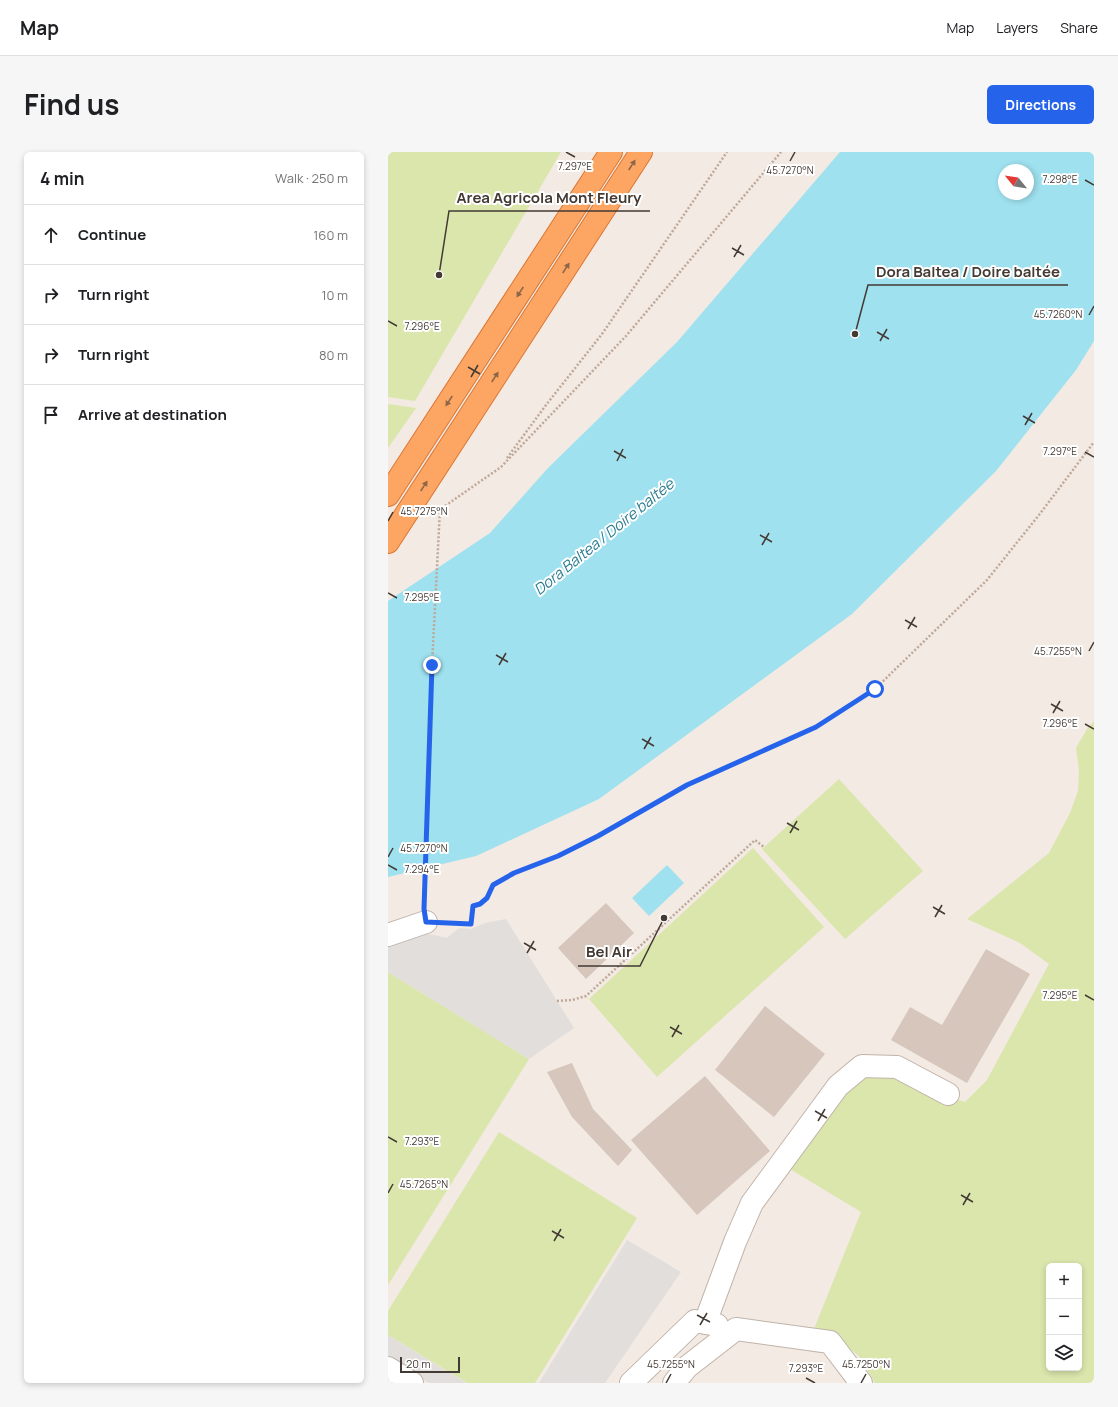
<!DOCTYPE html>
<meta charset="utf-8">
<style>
:root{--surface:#fff;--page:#f6f6f6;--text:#202124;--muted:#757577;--line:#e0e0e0;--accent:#2563eb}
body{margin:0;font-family:Manrope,sans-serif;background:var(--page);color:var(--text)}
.controls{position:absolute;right:12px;bottom:12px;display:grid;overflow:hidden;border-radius:6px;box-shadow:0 2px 6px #0003}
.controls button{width:36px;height:36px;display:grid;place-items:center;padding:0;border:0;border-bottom:1px solid var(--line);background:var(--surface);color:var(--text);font:20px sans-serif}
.compass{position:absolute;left:610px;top:12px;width:36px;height:36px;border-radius:50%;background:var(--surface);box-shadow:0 2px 6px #0003;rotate:300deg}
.scale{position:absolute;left:12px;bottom:10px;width:60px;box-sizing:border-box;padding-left:4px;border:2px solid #433a34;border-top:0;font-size:11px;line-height:14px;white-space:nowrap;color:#433a34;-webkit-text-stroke:3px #fff;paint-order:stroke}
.stop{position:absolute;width:12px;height:12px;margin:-9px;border:3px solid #2563eb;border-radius:50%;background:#fff}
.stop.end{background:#2563eb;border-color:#fff;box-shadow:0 1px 4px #0008}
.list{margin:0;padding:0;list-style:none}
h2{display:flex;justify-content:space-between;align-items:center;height:52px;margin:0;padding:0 16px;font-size:17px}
h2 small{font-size:13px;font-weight:400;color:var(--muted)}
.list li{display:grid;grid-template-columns:26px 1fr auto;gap:12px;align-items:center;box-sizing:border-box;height:60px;padding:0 16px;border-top:1px solid var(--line)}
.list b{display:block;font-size:15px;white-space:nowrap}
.list em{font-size:13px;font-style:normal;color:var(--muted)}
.icon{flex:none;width:22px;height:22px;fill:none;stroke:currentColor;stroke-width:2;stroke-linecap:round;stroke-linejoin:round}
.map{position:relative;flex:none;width:706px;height:1231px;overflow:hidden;border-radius:6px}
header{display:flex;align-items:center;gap:24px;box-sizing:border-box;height:56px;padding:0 20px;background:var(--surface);border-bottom:1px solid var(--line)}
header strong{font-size:19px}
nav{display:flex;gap:22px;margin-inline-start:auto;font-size:14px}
.intro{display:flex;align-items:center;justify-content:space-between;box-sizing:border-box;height:96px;padding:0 24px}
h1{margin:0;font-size:28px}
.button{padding:10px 18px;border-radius:6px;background:var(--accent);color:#fff;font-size:14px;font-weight:700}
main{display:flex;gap:24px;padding:0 24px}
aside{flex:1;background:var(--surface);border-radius:6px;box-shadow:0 2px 6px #0003}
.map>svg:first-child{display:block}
</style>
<header>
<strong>Map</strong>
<nav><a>Map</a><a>Layers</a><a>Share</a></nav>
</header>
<div class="intro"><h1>Find us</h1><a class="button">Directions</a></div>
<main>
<aside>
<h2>4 min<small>Walk · 250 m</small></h2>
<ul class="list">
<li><svg class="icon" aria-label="ahead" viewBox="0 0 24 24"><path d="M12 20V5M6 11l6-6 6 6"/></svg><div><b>Continue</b></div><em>160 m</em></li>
<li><svg class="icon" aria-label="right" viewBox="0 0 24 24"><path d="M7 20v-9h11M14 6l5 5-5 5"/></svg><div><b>Turn right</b></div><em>10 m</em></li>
<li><svg class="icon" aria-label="right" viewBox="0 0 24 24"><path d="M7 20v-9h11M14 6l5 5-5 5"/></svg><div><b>Turn right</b></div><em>80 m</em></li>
<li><svg class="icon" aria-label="arrive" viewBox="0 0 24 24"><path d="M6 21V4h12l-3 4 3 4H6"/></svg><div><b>Arrive at destination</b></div></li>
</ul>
</aside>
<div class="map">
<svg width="706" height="1231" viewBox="0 0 706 1231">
<rect width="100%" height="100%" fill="#f2eae3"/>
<path fill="#dae6ac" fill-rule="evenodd" d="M 0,0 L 173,0 L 27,249 L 0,245 Z
M 0,252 L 28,256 L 0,296 Z
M 706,569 L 706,1231 L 487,1231 L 471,1204 L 453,1190 L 426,1177 L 473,1060 L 397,1014 L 436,957 L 491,915 L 556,944 L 577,950 L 599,928 L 661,812 L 632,791 L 579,767 L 661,701 L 682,661 L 690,639 L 691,618 L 688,596 L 699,577 ZM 661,1114 L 691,1114 L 691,1216 L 661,1216 Z
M 451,627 L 535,719 L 457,787 L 374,697 Z
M 365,696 L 436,775 L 269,925 L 201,847 Z
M 0,820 L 141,907 L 0,1133 Z
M 111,980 L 249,1066 L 147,1231 L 79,1231 L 0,1183 L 0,1159 Z"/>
<path fill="#e2dedc" d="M 118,767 L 186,876 L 141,907 L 0,820 L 0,793 L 31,780 L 59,786 L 71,776 L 83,777 L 97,771 Z
M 239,1088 L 293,1120 L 217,1231 L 151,1231 Z
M 0,1183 L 78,1231 L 41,1231 L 0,1206 Z"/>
<path fill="#9fe1ef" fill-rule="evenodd" d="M 452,0 L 706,0 L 706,189 L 688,218 L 608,319 L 464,462 L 211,647 L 88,704 L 0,725 L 0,449 L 102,381 L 160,316 L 289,190 ZM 616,18 L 640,18 L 640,42 L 616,42 Z
M 279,713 L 296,731 L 261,764 L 244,746 Z"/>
<path fill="#d6c6bc" d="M 218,751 L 246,781 L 198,827 L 170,796 Z
M 598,797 L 642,822 L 579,931 L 503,888 L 522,855 L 554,873 Z
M 377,854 L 437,902 L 386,965 L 327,918 Z
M 184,911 L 205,957 L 244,998 L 230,1014 L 184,965 L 159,920 Z
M 317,924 L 382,999 L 309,1063 L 243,988 Z"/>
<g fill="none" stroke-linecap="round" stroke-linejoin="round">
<defs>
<path id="minor" d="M 0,783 L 38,770
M 317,1171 L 347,1090 L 364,1051 L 450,934 L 474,914 L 509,915 L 560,942
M 0,1216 L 24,1231
M 243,1231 L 307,1169 L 329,1173
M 286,1231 L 299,1215 L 348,1177 L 442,1190 L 473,1231"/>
<path id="highway" d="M 0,343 L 223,0
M 0,390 L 253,0"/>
</defs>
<use href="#minor" stroke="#c0b3a9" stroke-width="24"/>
<use href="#highway" stroke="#dc7633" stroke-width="24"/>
<path stroke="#bfa898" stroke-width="2.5" stroke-dasharray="2 2" stroke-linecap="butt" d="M 119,306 L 158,253 L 214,182 L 339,0
M 44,363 L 113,315 L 238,184 L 393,0
M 37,750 L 44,513 L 52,357
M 59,771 L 83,773 L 85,754 L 92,753 L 99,747 L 105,733 L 126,721 L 170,704 L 210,684 L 299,633 L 428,575 L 487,537 L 599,428 L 651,363 L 706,290
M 169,849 L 184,848 L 198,844 L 367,688 L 376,695"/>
<use href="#minor" stroke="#fff" stroke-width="22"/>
<use href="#highway" stroke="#fda663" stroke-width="22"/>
</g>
<defs><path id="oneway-solid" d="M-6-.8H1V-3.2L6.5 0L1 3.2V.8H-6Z"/></defs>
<g fill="#8d6547">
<use href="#oneway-solid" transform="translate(244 13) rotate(-57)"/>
<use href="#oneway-solid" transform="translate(178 116) rotate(-57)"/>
<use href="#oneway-solid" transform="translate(132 140) rotate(123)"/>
<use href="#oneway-solid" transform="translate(107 225) rotate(-57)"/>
<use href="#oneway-solid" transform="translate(61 249) rotate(123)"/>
<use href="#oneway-solid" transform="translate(36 334) rotate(-57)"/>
</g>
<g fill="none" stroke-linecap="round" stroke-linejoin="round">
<path stroke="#2563eb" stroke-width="5" d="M 44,513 L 36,757 L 38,770 L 83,772 L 85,754 L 92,752 L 99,746 L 105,733 L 126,721 L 170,704 L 210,684 L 299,633 L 428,575 L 487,537"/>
</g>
<path fill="none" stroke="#433a34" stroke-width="1.5" d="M 178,0 L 187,5M 402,9 L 407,0M 697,28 L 706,33M 344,96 L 356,103M 346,105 L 353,93M 701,163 L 706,154M 0,169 L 9,174M 489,180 L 501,187M 492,189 L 499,177M 80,215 L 92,222M 83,225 L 90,213M 635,264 L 647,271M 637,273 L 644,261M 226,299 L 238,306M 697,300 L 706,305M 229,309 L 235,297M 0,369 L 5,360M 372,383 L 384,390M 374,393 L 381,381M 0,441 L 9,446M 517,468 L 529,475M 520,477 L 527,465M 701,499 L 706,490M 108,503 L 120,510M 111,513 L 118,501M 663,552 L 675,559M 665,561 L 672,549M 697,572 L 706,577M 254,587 L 266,594M 256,597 L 263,585M 399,671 L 411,678M 402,681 L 409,669M 0,705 L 5,696M 0,713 L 9,718M 545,755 L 557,762M 547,765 L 554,753M 136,791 L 148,798M 139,801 L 146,789M 697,843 L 706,848M 282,875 L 294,882M 284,885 L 291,873M 427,959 L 439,966M 430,969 L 437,957M 0,985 L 9,990M 0,1041 L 5,1032M 573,1043 L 585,1050M 575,1053 L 582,1041M 164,1079 L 176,1086M 166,1089 L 173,1077M 309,1163 L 322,1170M 312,1173 L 319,1161M 418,1226 L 427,1231M 278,1231 L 283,1222M 473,1231 L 478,1222"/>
<g text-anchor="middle" stroke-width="4" stroke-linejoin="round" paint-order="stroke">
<g font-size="15" font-style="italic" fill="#287b8f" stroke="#fff">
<text transform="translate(216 385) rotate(-39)" y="5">Dora Baltea / Doire baltée</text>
</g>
</g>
<g font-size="10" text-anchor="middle" fill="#433a34" stroke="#fff" stroke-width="4" stroke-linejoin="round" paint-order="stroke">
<text x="187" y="18">7.297°E</text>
<text x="402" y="22">45.7270°N</text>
<text x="672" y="31">7.298°E</text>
<text x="670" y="166">45.7260°N</text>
<text x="34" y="178">7.296°E</text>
<text x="672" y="303">7.297°E</text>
<text x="36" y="363">45.7275°N</text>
<text x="34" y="449">7.295°E</text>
<text x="670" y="503">45.7255°N</text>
<text x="672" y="575">7.296°E</text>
<text x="36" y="700">45.7270°N</text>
<text x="34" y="721">7.294°E</text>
<text x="672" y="847">7.295°E</text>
<text x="34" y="993">7.293°E</text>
<text x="36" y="1036">45.7265°N</text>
<text x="283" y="1216">45.7255°N</text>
<text x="478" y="1216">45.7250°N</text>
<text x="418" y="1220">7.293°E</text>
</g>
<path fill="none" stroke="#433a34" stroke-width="1.5" d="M51 123L61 59H262M467 182L480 133H680M276 766L252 814H190"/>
<g fill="#433a34" stroke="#fff" stroke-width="1.5">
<circle cx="51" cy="123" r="4"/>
<circle cx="467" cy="182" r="4"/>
<circle cx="276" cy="766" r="4"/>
</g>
<g font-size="15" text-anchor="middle" font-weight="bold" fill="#433a34" stroke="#fff" stroke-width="4" stroke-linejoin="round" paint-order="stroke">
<text x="161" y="51">Area Agricola Mont Fleury</text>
<text x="580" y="125">Dora Baltea / Doire baltée</text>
<text x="221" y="805">Bel Air</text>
</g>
</svg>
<div class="controls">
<button>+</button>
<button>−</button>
<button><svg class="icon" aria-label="layers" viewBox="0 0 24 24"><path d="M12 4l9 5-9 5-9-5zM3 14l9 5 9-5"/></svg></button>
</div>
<svg class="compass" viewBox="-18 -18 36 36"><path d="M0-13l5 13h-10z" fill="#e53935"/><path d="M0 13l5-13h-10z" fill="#757577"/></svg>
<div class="scale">20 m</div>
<div class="stop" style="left:487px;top:537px"></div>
<div class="stop end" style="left:44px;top:513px"></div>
</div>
</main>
